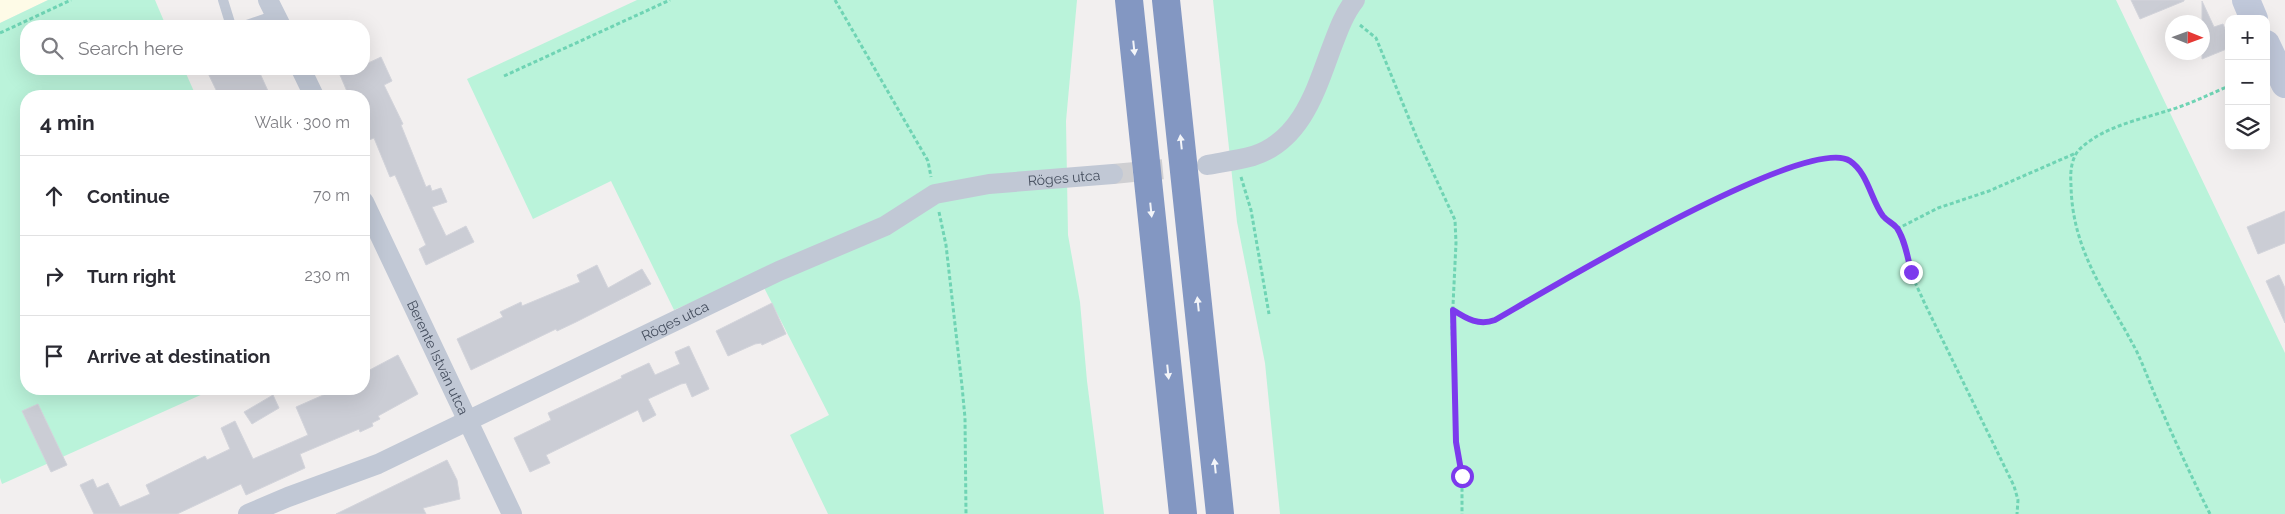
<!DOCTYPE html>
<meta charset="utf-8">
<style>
:root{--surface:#fff;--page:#f7f7f7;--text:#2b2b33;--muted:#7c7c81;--line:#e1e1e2}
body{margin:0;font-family:Raleway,sans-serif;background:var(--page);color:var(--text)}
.controls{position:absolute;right:15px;top:15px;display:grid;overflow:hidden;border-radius:10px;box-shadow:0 5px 20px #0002}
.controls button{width:45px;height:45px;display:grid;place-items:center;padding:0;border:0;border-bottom:1px solid var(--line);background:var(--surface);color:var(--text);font:25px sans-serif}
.compass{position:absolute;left:2165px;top:15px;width:45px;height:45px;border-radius:50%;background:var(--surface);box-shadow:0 5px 20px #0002;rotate:91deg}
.stop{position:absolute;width:15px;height:15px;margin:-11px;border:4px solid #7c3aed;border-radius:50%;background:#fff}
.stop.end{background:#7c3aed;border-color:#fff;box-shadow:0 1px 5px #0008}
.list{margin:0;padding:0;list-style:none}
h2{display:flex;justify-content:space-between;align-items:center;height:65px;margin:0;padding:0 20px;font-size:21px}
h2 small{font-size:16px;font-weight:400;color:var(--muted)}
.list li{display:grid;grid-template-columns:32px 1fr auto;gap:15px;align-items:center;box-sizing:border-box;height:80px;padding:0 20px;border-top:1px solid var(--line)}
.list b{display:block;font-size:19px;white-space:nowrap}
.list em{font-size:16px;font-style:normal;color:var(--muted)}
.icon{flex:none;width:28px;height:28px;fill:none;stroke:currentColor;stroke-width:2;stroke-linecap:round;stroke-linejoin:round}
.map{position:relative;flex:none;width:2285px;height:514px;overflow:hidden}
.search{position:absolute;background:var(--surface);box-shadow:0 5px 20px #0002;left:20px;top:20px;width:350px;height:55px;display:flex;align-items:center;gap:12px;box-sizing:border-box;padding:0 18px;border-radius:20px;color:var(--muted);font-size:19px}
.panel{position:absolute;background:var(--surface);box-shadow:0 5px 20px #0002;left:20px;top:90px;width:350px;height:305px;border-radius:20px}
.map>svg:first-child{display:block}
</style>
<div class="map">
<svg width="2285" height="514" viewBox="0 0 2285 514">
<rect width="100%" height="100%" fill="#f2efef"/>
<path fill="#fefbe7" d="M 0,0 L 48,0 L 0,23 Z"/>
<path fill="#baf3da" d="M 48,0 L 155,0 L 166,26 L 26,26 L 26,69 L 184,69 L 196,96 L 26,96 L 26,389 L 214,389 L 2,484 L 0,478 L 0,23 Z
M 637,0 L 1077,0 L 1066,121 L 1068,235 L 1080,302 L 1087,381 L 1104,514 L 828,514 L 790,435 L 829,415 L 757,274 L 674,310 L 611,181 L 533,219 L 467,79 Z
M 1213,0 L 2116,0 L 2285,353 L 2285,514 L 1280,514 L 1265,363 L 1237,222 Z"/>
<path fill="#cbcdd5" stroke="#d3d4db" d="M 2131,0 L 2184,0 L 2184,1 L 2140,19 Z
M 2202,1 L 2214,27 L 2223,24 L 2229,39 L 2229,48 L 2202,59 Z
M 381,57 L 392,81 L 384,85 L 403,124 L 401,125 L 426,187 L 430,185 L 432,191 L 441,188 L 447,202 L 432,207 L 446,236 L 466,226 L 474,242 L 426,265 L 419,249 L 426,245 L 395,175 L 390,177 L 374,138 L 364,142 L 364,96 L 349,96 L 340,75 L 355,69 L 364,69 L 364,65 Z
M 206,69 L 258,69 L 268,91 L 257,96 L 219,96 Z
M 2285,211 L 2285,243 L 2258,254 L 2247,227 Z
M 597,265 L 608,288 L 642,269 L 651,284 L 576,322 L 557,331 L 556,329 L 471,370 L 457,339 L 503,317 L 500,312 L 521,302 L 522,306 L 580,282 L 577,275 Z
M 2279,275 L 2285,288 L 2285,323 L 2266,281 Z
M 772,303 L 786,334 L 762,345 L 761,343 L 755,344 L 728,356 L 716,331 Z
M 689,346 L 709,389 L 692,397 L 686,383 L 681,384 L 648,399 L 656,415 L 643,422 L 638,410 L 546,455 L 550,463 L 530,472 L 514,438 L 551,420 L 548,413 L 622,378 L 621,376 L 649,363 L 655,375 L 680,364 L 675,352 Z
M 398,355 L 418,394 L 378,416 L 380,419 L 372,423 L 373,426 L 360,432 L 359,429 L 300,454 L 305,468 L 246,495 L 241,484 L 177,514 L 94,514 L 80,485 L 93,479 L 97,488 L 108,483 L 120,507 L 150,494 L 146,485 L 205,456 L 207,460 L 230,449 L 221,428 L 235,421 L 253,459 L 308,435 L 296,407 L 337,389 L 364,389 L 364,373 Z
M 273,395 L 279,408 L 252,424 L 244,412 Z
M 38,404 L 67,465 L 51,472 L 22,411 Z
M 447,460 L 457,480 L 460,499 L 423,508 L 426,514 L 336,514 Z"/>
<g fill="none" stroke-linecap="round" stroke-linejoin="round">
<path stroke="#cfcfd2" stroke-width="20" stroke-dasharray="20 10" stroke-linecap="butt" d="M 1113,174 L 1196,166"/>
<path stroke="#6fd4b4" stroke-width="3" stroke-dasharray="4 2.5" stroke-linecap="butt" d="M 835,0 L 928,161 L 931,177
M 1360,25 L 1376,38 L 1417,138 L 1455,220 L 1456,243 L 1452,326 L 1456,442 L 1462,476 L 1462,514
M 0,33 L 71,0
M 504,76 L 670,0
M 1241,177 L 1251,210 L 1269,314
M 939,212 L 946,245 L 962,386 L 965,418 L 966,514
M 1897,229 L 1938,208 L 1989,191 L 2076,153
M 1453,310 C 1467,319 1479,326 1495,320 C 1545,291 1805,134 1849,161 C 1867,172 1871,199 1883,215 C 1887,221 1895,225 1898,231 C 1904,244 1907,258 1911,271 C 1914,282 1920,292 1924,302 L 2014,486 L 2018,500 L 2017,514
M 2210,514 C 2192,478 2175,441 2159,404 C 2151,387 2145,369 2137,352 C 2108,296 2072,252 2071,185 C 2070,172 2071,156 2082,147 C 2107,125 2143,119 2173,109 C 2192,103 2210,94 2229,86"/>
<path stroke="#c1c8d5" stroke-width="10" d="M 223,0 L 231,26
M 207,26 L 230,26
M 244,26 L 276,15"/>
<g stroke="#c1c8d5" stroke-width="20">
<path d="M 268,0 L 281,26"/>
<path d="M 301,69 L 314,96"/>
<path d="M 1207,165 C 1223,162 1238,160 1253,156 C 1300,141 1315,93 1330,52 C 1337,34 1343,15 1355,0"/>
<path id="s1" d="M 364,202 L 512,514"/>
<path id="s2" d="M 248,514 L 288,497 L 378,464 L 779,271 L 885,226 L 935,194 L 989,184 L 1113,174"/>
</g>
<path stroke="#c0c8da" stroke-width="28" d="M 2246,0 L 2254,19
M 2266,44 L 2285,84"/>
<path stroke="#8397c2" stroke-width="28" d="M 1129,0 L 1183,514
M 1166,0 L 1220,514"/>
</g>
<defs><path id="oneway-solid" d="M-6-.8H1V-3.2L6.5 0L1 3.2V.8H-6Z" transform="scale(1.25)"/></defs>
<g fill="#f3f5f9">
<use href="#oneway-solid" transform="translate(1134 48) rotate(84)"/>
<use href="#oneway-solid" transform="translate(1181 142) rotate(-96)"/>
<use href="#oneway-solid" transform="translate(1151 210) rotate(84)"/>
<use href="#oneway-solid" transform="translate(1198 304) rotate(-96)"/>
<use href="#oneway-solid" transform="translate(1168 372) rotate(84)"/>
<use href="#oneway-solid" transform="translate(1215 466) rotate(-96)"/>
</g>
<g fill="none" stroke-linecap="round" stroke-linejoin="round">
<path stroke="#7c3aed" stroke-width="6" d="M 1462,476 L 1456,442 L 1453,310 C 1467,319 1479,326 1495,320 C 1544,292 1807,133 1850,161 C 1868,173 1871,200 1883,216 C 1887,221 1893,223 1897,228 C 1905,240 1908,258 1911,272"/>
</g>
<g text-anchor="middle" stroke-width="4" stroke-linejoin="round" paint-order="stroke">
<g font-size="14" fill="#454e5e" stroke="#fff">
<text dy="5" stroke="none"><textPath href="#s2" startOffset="889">Röges utca</textPath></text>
<text dy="5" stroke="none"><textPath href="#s2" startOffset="469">Röges utca</textPath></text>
<text dy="5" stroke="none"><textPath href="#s1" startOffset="172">Berente István utca</textPath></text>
</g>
</g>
</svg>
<div class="controls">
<button>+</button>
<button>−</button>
<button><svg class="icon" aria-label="layers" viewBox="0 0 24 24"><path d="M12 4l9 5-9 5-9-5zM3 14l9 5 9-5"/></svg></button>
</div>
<svg class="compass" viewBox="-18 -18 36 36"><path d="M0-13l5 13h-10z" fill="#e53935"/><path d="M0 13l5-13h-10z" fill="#7c7c81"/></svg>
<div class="stop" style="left:1462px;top:476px"></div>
<div class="stop end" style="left:1911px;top:272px"></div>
<div class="search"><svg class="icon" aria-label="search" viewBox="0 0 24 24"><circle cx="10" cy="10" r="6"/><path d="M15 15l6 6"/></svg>Search here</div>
<section class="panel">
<h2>4 min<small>Walk · 300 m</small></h2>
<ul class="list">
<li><svg class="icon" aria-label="ahead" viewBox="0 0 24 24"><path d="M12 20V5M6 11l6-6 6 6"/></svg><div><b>Continue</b></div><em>70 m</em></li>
<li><svg class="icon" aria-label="right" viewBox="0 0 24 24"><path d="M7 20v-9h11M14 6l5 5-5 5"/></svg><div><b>Turn right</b></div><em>230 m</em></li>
<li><svg class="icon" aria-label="arrive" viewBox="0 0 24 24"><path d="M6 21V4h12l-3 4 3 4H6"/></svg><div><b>Arrive at destination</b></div></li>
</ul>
</section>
</div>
